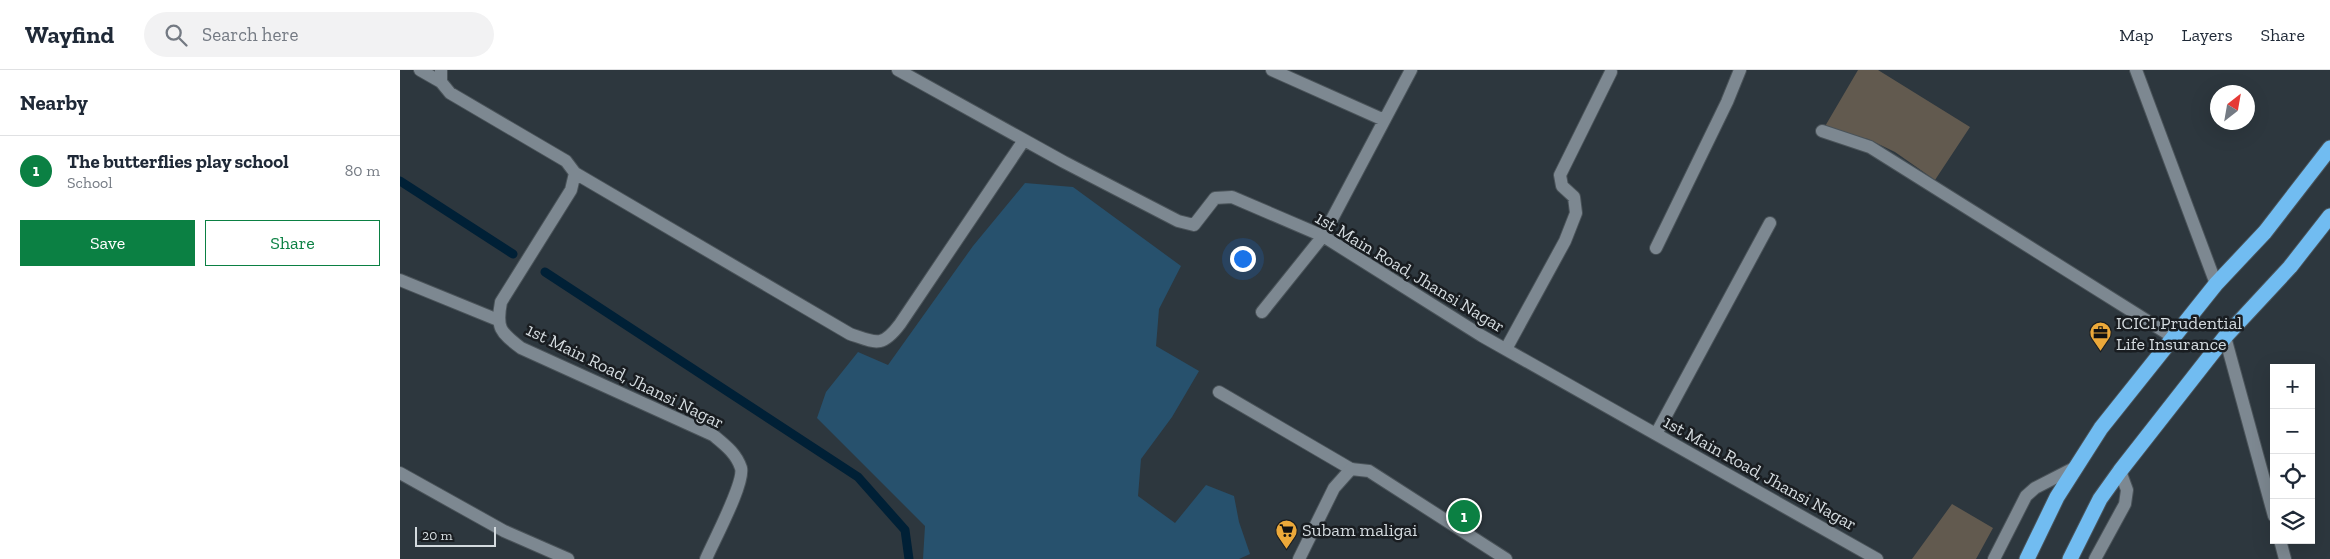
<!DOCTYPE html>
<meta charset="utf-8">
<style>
:root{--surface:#fff;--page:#f2f2f3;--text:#1f2937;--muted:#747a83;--line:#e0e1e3;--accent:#0b8043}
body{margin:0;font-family:"Zilla Slab",serif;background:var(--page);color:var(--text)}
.controls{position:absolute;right:15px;bottom:15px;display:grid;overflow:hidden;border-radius:0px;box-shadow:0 5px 20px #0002}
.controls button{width:45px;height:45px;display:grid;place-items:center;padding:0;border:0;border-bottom:1px solid var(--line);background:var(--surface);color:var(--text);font:25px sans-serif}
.compass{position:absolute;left:1810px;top:15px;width:45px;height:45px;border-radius:50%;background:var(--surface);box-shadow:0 5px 20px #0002;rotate:31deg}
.scale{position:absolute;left:15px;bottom:12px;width:81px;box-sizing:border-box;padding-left:5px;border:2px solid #d4dbdf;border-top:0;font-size:14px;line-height:18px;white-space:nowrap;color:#d4dbdf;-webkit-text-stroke:4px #191d21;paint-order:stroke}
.you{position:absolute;left:842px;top:188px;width:18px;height:18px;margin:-12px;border:4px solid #fff;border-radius:50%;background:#1a73e8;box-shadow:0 0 0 8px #1a73e833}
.badge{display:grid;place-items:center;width:32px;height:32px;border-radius:50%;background:var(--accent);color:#fff;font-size:16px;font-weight:700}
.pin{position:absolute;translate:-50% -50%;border:2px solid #fff;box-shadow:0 1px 5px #0006}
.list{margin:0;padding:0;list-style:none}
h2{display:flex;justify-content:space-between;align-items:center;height:65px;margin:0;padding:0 20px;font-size:21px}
h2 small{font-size:16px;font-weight:400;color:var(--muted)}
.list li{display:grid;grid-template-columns:32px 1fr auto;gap:15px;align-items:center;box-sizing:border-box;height:70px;padding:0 20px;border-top:1px solid var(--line)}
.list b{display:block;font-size:19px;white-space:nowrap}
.list p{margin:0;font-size:16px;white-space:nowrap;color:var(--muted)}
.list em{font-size:16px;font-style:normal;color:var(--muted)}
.actions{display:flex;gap:10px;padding:15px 20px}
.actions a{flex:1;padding:11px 0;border:1px solid var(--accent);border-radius:0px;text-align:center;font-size:18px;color:var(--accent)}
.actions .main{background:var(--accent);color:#fff}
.icon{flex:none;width:28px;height:28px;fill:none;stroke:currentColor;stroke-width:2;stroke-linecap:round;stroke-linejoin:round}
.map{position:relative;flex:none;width:1930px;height:489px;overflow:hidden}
header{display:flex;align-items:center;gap:30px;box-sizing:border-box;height:70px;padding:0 25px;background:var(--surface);border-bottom:1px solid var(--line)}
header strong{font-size:24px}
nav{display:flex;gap:28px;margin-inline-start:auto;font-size:18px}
.search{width:350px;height:45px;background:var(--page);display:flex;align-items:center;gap:12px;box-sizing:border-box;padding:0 18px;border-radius:28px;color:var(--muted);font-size:19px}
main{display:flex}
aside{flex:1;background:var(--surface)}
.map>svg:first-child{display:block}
</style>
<header>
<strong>Wayfind</strong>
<div class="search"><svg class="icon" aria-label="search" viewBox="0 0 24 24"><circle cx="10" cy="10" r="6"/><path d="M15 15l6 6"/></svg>Search here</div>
<nav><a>Map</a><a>Layers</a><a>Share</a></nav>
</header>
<main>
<aside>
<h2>Nearby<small></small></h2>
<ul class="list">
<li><span class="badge">1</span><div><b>The butterflies play school</b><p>School</p></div><em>80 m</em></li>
</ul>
<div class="actions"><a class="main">Save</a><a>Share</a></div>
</aside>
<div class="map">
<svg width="1930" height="489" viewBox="0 0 1930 489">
<rect width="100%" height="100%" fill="#2d373e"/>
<path fill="#27516d" d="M 625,113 L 673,117 L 781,196 L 759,239 L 756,276 L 799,301 L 772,347 L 741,389 L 738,426 L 775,453 L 806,415 L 834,426 L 839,452 L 850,484 L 839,489 L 523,489 L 525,456 L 417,348 L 426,322 L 458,282 L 488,295 L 573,176 Z"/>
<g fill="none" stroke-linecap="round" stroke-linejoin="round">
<path stroke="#002036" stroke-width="9" d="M 0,111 L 113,184
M 145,202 L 458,407 L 505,460 L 509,489"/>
</g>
<path fill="#625a4f" d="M 1458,0 L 1478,0 L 1570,57 L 1535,110 L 1495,82 L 1468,69 L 1424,58 Z
M 1552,434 L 1593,458 L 1576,489 L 1512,489 Z"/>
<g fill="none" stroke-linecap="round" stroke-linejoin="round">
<defs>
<path id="lane" d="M 819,322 L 951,399"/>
<path id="street" d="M 20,0 L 41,12
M 41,0 L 41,12 L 50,23 L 166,91 L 175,103 L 171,120 L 101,232 C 96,258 100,262 121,278 L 313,365 C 325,375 336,383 341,398 C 345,413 313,472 306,489
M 498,0 L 664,92 L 778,151 L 794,155 L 815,128 L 832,127 L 923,166 L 1082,266 L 1477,489
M 872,0 L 984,50
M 1736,0 L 1816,214
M 1422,61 L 1470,77 L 1773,267
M 175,103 L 450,264 C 476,273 482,278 500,254 L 624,70
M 1256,178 L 1327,32 L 1340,0
M 0,210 L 98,250
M 862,242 L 923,166 L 1011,0
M 1825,267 L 1874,446
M 1106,279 L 1165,171 L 1176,143 L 1174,127 L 1162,116 L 1160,105 L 1211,2
M 1256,364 L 1370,153
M 0,403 L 104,461 L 168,489
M 1880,470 L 1885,489
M 899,489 L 934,418 L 951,399 L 969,401 L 1106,489"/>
<path id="secondary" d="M 1594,489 L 1626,426 L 1635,418 L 1674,398
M 1695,489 L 1725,434 L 1727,420 L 1720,401"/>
<path id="highway" d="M 1627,489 L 1657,427 L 1701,358 L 1816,214 L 1865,162 L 1930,78
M 1670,489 L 1700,429 L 1720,401 L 1825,267 L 1890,197 L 1930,146"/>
</defs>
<use href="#lane" stroke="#4a5359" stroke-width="14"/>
<use href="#street" stroke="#4a5359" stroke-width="14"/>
<use href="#secondary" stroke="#4a5359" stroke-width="14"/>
<use href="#highway" stroke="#4a5359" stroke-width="17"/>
<use href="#lane" stroke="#7d8891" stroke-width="12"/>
<use href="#street" stroke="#7d8891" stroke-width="12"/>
<use href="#secondary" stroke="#7d8891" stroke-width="12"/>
<use href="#highway" stroke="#71bcf1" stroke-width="15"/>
</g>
<defs>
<symbol id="office-pin" viewBox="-11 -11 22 30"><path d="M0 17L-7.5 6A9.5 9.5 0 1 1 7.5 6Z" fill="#eca93a" stroke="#191d21"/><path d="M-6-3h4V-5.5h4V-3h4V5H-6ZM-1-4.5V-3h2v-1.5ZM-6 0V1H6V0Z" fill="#111"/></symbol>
<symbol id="supermarket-pin" viewBox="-11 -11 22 30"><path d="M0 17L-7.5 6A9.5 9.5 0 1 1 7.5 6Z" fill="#eca93a" stroke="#191d21"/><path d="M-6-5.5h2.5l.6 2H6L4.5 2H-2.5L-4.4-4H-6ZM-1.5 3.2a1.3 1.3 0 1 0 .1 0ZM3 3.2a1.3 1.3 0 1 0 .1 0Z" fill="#111"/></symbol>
</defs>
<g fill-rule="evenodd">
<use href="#office-pin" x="1688" y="250" width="25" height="34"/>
<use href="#supermarket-pin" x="874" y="448" width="25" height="34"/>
</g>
<g text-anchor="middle" stroke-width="5" stroke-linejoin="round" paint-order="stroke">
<g font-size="18" fill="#d4dbdf" stroke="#191d21">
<text transform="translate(1010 202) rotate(31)" y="6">1st Main Road, Jhansi Nagar</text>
<text transform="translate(225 306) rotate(26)" y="6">1st Main Road, Jhansi Nagar</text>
<text transform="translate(1360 403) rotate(29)" y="6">1st Main Road, Jhansi Nagar</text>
</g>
<g font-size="18" fill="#d4dbdf" stroke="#191d21" text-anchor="start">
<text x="1716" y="259">ICICI Prudential<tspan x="1716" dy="21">Life Insurance</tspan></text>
<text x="902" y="466">Subam maligai</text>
</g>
</g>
</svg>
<div class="controls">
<button>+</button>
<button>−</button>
<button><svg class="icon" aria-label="locate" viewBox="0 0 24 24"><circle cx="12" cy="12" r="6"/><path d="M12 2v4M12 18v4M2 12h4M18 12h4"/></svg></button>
<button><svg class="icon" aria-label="layers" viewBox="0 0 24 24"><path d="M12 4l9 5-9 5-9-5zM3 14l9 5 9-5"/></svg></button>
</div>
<svg class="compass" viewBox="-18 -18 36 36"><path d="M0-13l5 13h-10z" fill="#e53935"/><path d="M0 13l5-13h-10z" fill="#747a83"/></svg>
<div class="scale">20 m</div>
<div class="you"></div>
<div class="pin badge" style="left:1064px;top:446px">1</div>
</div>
</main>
